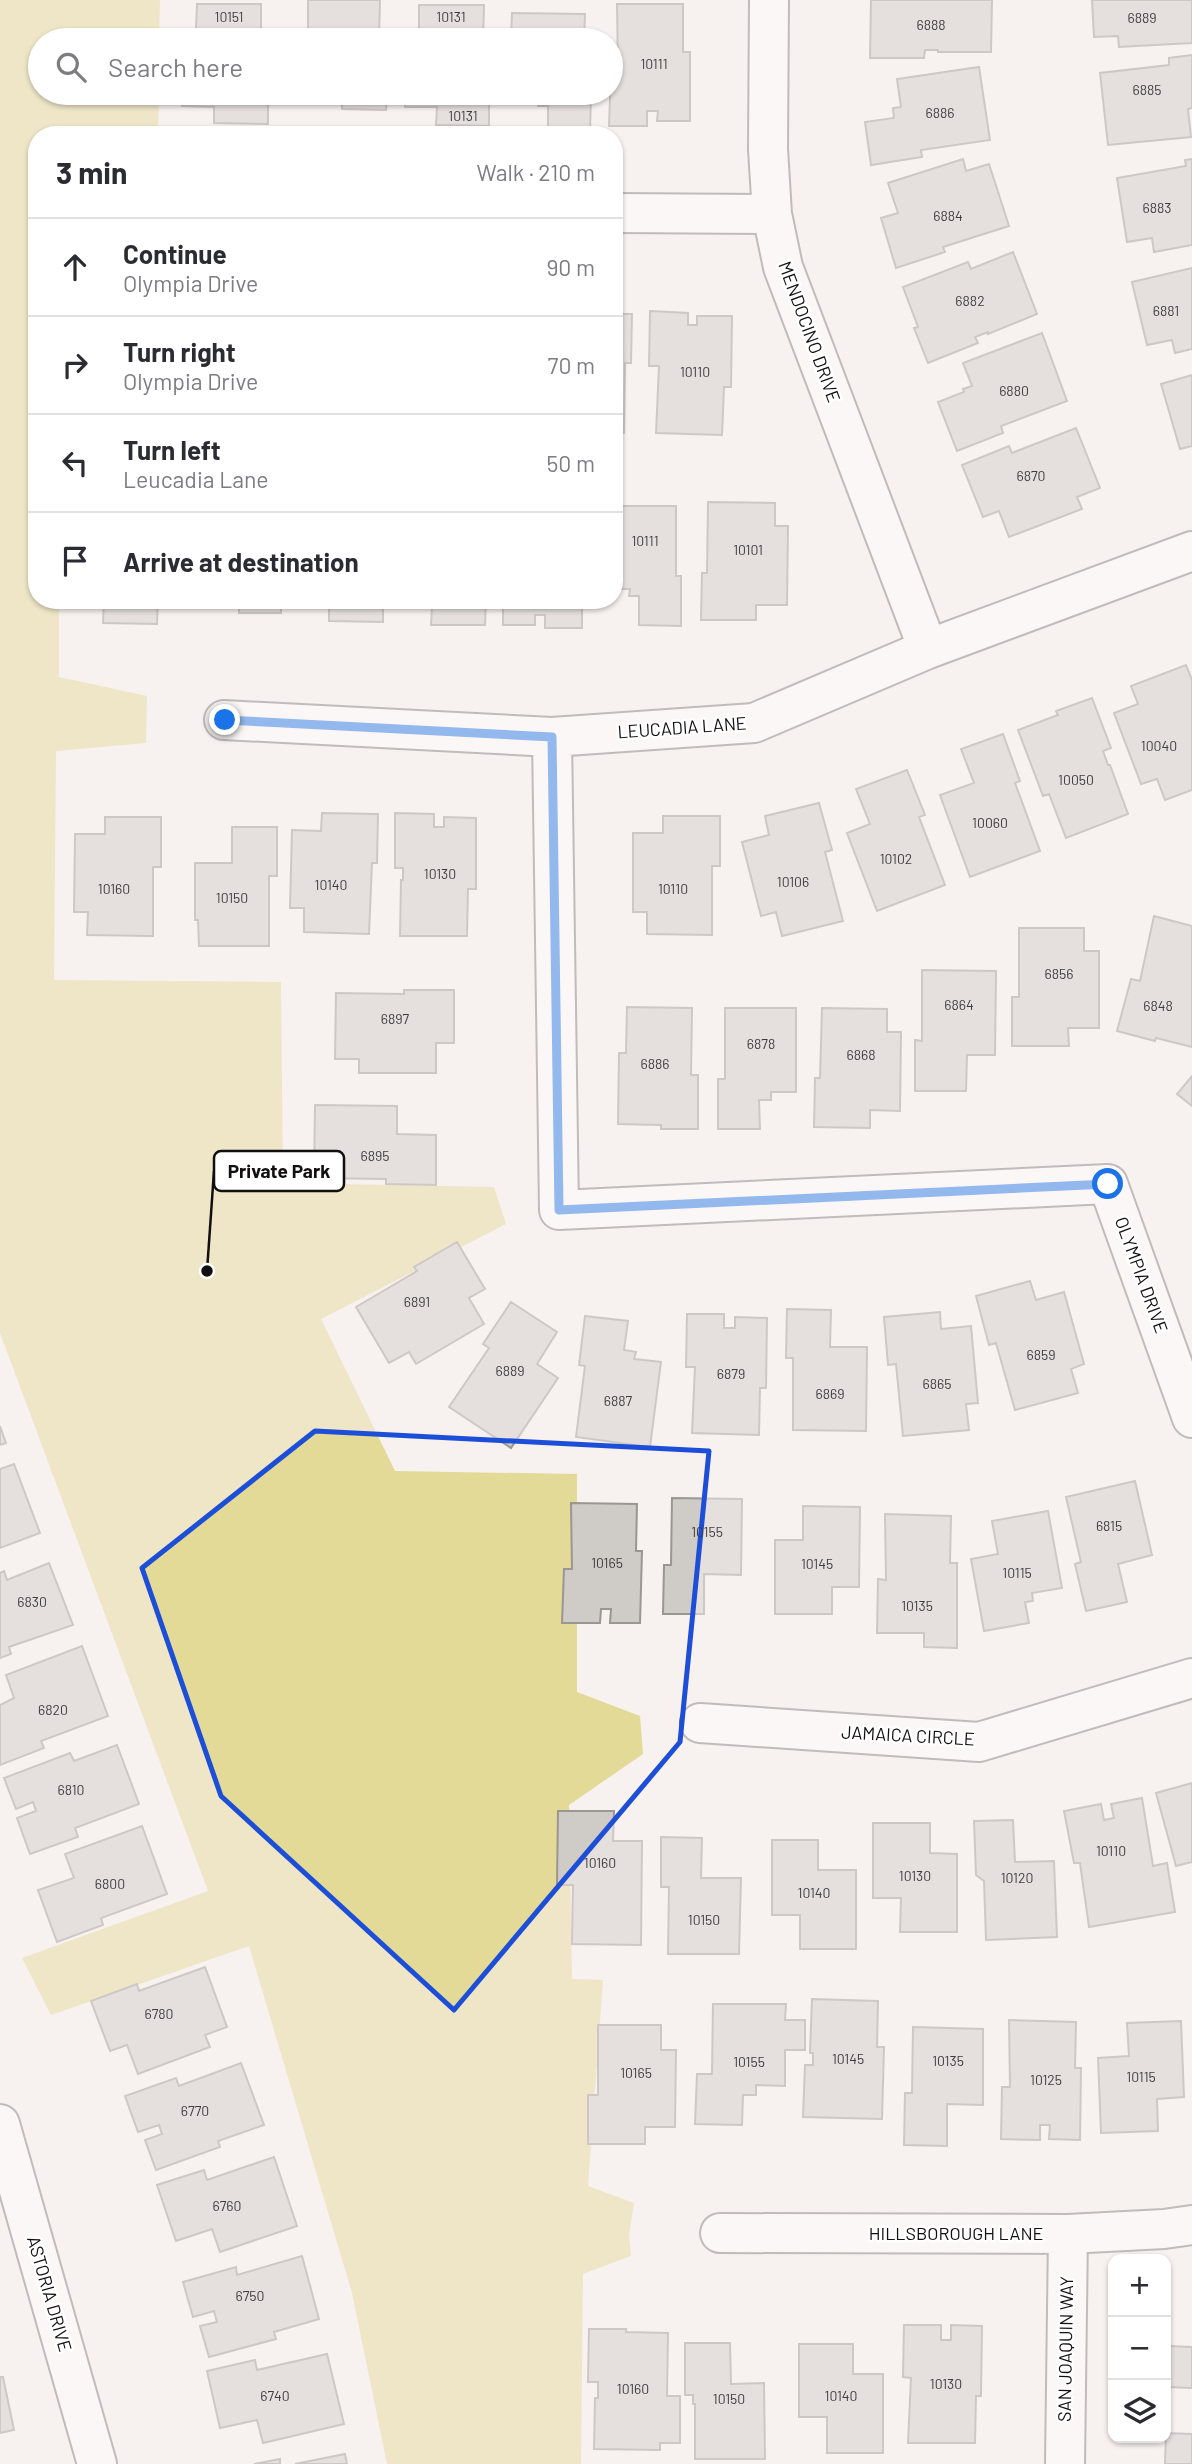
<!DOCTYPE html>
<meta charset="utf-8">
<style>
:root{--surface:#fff;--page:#f2f2f3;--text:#2b2b33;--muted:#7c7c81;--line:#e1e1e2}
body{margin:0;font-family:Barlow,sans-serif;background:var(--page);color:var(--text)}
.controls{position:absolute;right:21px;bottom:21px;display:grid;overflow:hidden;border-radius:14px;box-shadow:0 2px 5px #0004}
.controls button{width:63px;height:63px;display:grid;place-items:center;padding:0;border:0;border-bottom:2px solid var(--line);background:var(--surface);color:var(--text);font:35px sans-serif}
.stop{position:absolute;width:21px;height:21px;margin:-16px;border:5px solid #1a73e8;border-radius:50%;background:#fff}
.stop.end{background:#1a73e8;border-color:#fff;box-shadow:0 2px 7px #0008}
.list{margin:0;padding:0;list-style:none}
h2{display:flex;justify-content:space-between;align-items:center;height:91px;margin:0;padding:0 28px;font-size:30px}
h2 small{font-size:23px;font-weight:400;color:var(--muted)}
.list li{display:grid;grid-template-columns:46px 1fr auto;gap:21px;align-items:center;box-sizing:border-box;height:98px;padding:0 28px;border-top:2px solid var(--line)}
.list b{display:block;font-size:26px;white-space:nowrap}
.list p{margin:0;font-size:23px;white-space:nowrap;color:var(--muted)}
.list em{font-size:23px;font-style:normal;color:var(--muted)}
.icon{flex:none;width:38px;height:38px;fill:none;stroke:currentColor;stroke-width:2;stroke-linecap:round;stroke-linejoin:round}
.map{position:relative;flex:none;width:1192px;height:2464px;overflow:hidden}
.search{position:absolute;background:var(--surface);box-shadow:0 2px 5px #0004;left:28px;top:28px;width:595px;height:77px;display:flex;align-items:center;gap:18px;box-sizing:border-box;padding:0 24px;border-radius:38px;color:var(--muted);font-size:26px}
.panel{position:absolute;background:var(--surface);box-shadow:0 2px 5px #0004;left:28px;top:126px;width:595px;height:483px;border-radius:28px}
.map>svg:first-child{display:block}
</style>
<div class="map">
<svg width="1192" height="2464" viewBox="0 0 1192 2464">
<rect width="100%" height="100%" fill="#f7f1f0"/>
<path fill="#e2da96" d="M 0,0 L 160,0 L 159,40 L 40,40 L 40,93 L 159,93 L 158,135 L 37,135 L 37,600 L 59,600 L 59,677 L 147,696 L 146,743 L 56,751 L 54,980 L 281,982 L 283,1183 L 494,1187 L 506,1224 L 321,1319 L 395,1471 L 577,1474 L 577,1692 L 640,1716 L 643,1754 L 569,1805 L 572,1979 L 603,1980 L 588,2186 L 634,2203 L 629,2235 L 631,2256 L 583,2274 L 581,2464 L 387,2464 L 352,2293 L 249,1946 L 51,2015 L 22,1958 L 208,1891 L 0,1333 Z"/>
<path fill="#cfcbc7" stroke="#9a9692" stroke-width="2" d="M 308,0 L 380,0 L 379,40 L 308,40 Z
M 871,0 L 992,0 L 991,52 L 938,52 L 938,50 L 925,50 L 924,58 L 870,58 Z
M 1092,0 L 1192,0 L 1192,43 L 1119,47 L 1118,36 L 1094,37 Z
M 197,4 L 261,4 L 261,40 L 183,40 L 183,29 L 196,29 Z
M 617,4 L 683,4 L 683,52 L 690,52 L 690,121 L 657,121 L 658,111 L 647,111 L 647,126 L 609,126 L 611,71 L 618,71 Z
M 419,5 L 484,5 L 483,40 L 405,40 L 405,30 L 419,30 Z
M 512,13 L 585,14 L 584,40 L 511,40 Z
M 1192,55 L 1192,108 L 1188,109 L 1191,137 L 1108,145 L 1100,73 L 1169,65 L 1169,58 Z
M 979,67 L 990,140 L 921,150 L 922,157 L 871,165 L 865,122 L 894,118 L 893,108 L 901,107 L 897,79 Z
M 182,93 L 268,93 L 268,124 L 214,123 L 214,107 L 182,106 Z
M 342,93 L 387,93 L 386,110 L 342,109 Z
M 405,93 L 489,93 L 489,126 L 436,125 L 437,107 L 405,107 Z
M 511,93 L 591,93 L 590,135 L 548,134 L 548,106 L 538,106 L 538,97 L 511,96 Z
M 963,159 L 966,171 L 989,164 L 1009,226 L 943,247 L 945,252 L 896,268 L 881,218 L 898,213 L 888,183 Z
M 1192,159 L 1192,245 L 1154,252 L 1152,238 L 1127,242 L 1117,178 L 1186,166 L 1185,160 Z
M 1013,252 L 1037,314 L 988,334 L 988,332 L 975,337 L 978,343 L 928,363 L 914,328 L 918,327 L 903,287 L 968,262 L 971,269 Z
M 1192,268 L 1192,349 L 1175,353 L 1172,340 L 1147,345 L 1132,282 Z
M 650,311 L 688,313 L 688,325 L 697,325 L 697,316 L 732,316 L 731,387 L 724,387 L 722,435 L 656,433 L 659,366 L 649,366 Z
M 614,314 L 632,314 L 631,363 L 625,363 L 624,433 L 614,433 Z
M 1042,333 L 1067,401 L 1001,426 L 1003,433 L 957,451 L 938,402 L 964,392 L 963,389 L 972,386 L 963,363 Z
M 1192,375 L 1192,446 L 1180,449 L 1161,384 Z
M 1076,428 L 1100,488 L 1077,497 L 1082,509 L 1009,537 L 999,511 L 983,517 L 962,465 L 1009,446 L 1012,453 Z
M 708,502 L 775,503 L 775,526 L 788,526 L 787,605 L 756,605 L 756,620 L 701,620 L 702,573 L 707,573 Z
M 614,506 L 676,506 L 676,576 L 681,576 L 681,626 L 639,625 L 639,596 L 629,596 L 630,589 L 614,589 Z
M 104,600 L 158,600 L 157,624 L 103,623 Z
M 239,600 L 281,600 L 281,613 L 239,613 Z
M 299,600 L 383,600 L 383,622 L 329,621 L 329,603 L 299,602 Z
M 401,600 L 486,600 L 485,625 L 431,625 L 432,608 L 400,607 Z
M 503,600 L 582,600 L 582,628 L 545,628 L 545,615 L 535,615 L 535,625 L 503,625 Z
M 1186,665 L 1192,680 L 1192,790 L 1165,800 L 1157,779 L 1141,784 L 1114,713 L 1138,704 L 1131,686 Z
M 1092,698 L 1111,748 L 1103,751 L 1108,765 L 1110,765 L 1128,814 L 1066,838 L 1049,794 L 1043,796 L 1018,730 L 1058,715 L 1056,711 Z
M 1003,734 L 1020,781 L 1015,783 L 1040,851 L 970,877 L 940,795 L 974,783 L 961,749 Z
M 907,770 L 925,815 L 919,817 L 945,885 L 877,911 L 847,833 L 870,824 L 856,789 Z
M 819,803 L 832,850 L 825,852 L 843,921 L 782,936 L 776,912 L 761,916 L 742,842 L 769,835 L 765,816 Z
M 322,813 L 378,814 L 377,863 L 372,863 L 369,934 L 304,932 L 304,908 L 290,908 L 292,830 L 321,831 Z
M 395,813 L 434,814 L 434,827 L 444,827 L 444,817 L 476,818 L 476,889 L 468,889 L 467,936 L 400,936 L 401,880 L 403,880 L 403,868 L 395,868 Z
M 663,816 L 720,816 L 720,866 L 712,866 L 712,935 L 647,934 L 647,912 L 633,912 L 633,833 L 663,833 Z
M 105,817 L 161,817 L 161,867 L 153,867 L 153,936 L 87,935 L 88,912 L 74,912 L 75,834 L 105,834 Z
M 232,827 L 277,827 L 277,876 L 269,876 L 269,946 L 199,946 L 198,920 L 195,920 L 195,863 L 232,863 Z
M 1154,916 L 1192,926 L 1192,1047 L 1156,1038 L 1155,1041 L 1117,1031 L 1131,979 L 1140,981 Z
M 1019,928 L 1084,928 L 1084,951 L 1099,951 L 1099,1028 L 1068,1028 L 1069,1046 L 1012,1046 L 1012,997 L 1019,997 Z
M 922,970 L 996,971 L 995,1055 L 967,1055 L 966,1091 L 915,1091 L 915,1040 L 922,1041 Z
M 404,990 L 454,990 L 454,1043 L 436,1043 L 436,1073 L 359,1073 L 359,1059 L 335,1059 L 336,993 L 404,994 Z
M 627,1007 L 692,1008 L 691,1075 L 698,1075 L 698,1129 L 661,1129 L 661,1125 L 618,1124 L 619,1053 L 626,1053 Z
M 725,1008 L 796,1008 L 796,1092 L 771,1092 L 771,1100 L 759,1100 L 760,1129 L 718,1129 L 718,1079 L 725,1079 Z
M 822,1008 L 887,1009 L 887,1032 L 901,1032 L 900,1111 L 870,1110 L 870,1128 L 814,1127 L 815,1078 L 820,1078 Z
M 1192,1076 L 1192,1106 L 1177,1094 Z
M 315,1105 L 397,1106 L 397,1134 L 436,1135 L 436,1185 L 386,1184 L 386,1179 L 314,1178 Z
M 457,1242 L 485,1289 L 469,1298 L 484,1324 L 416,1364 L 409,1352 L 389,1363 L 356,1307 L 417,1271 L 414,1267 Z
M 1030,1281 L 1036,1300 L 1064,1292 L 1084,1364 L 1071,1369 L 1078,1393 L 1015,1410 L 996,1343 L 989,1345 L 976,1296 Z
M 511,1302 L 557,1332 L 537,1364 L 558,1378 L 511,1448 L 449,1407 L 489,1348 L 483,1344 Z
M 787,1309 L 831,1310 L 830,1347 L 867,1347 L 866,1431 L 793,1430 L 793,1358 L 786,1358 Z
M 940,1312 L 941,1329 L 971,1326 L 978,1403 L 966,1404 L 969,1430 L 903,1436 L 896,1364 L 888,1365 L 884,1317 Z
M 687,1314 L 724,1314 L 724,1328 L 735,1328 L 735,1317 L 767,1318 L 766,1388 L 760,1388 L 759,1435 L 692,1433 L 695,1367 L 686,1367 Z
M 585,1316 L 628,1321 L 624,1350 L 636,1352 L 634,1359 L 661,1362 L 650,1447 L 576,1437 L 585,1366 L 579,1365 Z
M 0,1426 L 6,1443 L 0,1445 Z
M 14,1464 L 40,1533 L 0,1548 L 0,1469 Z
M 1135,1481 L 1152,1555 L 1118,1564 L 1127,1602 L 1086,1611 L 1075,1564 L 1081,1562 L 1066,1497 Z
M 672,1498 L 742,1499 L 741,1575 L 704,1574 L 704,1614 L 663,1614 L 664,1565 L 671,1565 Z
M 571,1503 L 637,1504 L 636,1551 L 642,1551 L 640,1623 L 610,1623 L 611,1609 L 601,1609 L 600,1623 L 562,1623 L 564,1569 L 572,1569 Z
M 803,1506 L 860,1507 L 859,1587 L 832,1587 L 832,1614 L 775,1614 L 775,1540 L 803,1540 Z
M 1048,1511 L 1062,1588 L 1032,1593 L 1033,1601 L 1025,1602 L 1029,1623 L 984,1631 L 971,1559 L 998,1554 L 992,1521 Z
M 885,1514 L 951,1516 L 950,1563 L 957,1563 L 957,1648 L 924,1647 L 924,1633 L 877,1633 L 878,1579 L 886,1580 Z
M 49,1563 L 73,1625 L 9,1647 L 11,1654 L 0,1658 L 0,1573 L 4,1571 L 7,1580 Z
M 82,1646 L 108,1716 L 41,1741 L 44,1748 L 0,1765 L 0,1705 L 14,1698 L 6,1675 Z
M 117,1745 L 139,1804 L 75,1828 L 78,1837 L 30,1854 L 17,1818 L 36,1811 L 33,1802 L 16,1809 L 4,1778 L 70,1753 L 74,1761 Z
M 1192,1783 L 1192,1862 L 1176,1866 L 1156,1793 Z
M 1142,1798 L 1153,1866 L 1167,1863 L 1175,1912 L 1089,1927 L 1080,1863 L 1074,1863 L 1064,1811 L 1101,1804 L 1104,1820 L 1114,1818 L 1111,1804 Z
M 558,1811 L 614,1811 L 613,1841 L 642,1841 L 641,1945 L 572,1944 L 573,1885 L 557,1885 Z
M 1013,1820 L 1015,1862 L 1054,1861 L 1057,1937 L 986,1940 L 984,1881 L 976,1875 L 974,1821 Z
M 873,1823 L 930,1823 L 930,1853 L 957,1854 L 957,1932 L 900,1932 L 901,1898 L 873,1898 Z
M 142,1826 L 167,1894 L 101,1918 L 103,1925 L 57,1942 L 38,1890 L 74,1878 L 65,1854 Z
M 661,1837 L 702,1838 L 701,1878 L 741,1878 L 739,1954 L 668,1954 L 669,1887 L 661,1887 Z
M 772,1840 L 818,1840 L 818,1870 L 856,1870 L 856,1949 L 800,1949 L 800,1915 L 772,1915 Z
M 205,1967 L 227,2027 L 205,2035 L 210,2047 L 138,2074 L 127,2045 L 110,2051 L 91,2001 L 137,1984 L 139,1991 Z
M 812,1999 L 878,2001 L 877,2047 L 884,2047 L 882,2119 L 803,2117 L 805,2065 L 813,2065 L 813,2053 L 810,2053 Z
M 713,2004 L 786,2004 L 785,2020 L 805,2020 L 805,2050 L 785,2050 L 785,2086 L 756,2085 L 756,2095 L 743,2095 L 742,2125 L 695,2124 L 697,2074 L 712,2074 Z
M 1009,2020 L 1076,2022 L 1075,2068 L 1081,2068 L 1080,2140 L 1049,2139 L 1050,2125 L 1040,2125 L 1040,2140 L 1001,2139 L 1002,2087 L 1010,2087 Z
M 1181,2021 L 1184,2097 L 1157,2099 L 1158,2131 L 1101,2133 L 1098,2058 L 1129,2056 L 1127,2023 Z
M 598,2025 L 661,2025 L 661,2050 L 676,2050 L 675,2127 L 645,2127 L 645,2144 L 588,2144 L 588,2095 L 598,2095 Z
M 913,2027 L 983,2029 L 983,2105 L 947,2104 L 947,2146 L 904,2145 L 905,2093 L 912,2093 Z
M 241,2063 L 264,2125 L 218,2141 L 220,2147 L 156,2170 L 145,2140 L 162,2134 L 159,2125 L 138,2132 L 125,2096 L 176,2078 L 179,2086 Z
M 274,2157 L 297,2226 L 220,2252 L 212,2229 L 176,2241 L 157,2185 L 204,2170 L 207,2180 Z
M 302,2256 L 319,2319 L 274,2332 L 276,2339 L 209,2357 L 200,2326 L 217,2322 L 214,2311 L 193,2317 L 183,2282 L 236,2267 L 237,2275 Z
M 904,2325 L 941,2325 L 941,2340 L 951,2340 L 951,2325 L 982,2326 L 981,2396 L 976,2396 L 975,2443 L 908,2443 L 911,2378 L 903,2377 Z
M 589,2329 L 626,2329 L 626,2332 L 668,2333 L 667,2396 L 680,2396 L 680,2443 L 660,2443 L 660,2450 L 594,2449 L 595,2398 L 598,2398 L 598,2382 L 588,2382 Z
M 685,2343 L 730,2343 L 731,2384 L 764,2383 L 765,2459 L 695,2459 L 695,2404 L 693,2404 L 693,2395 L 685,2395 Z
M 799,2344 L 853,2344 L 853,2374 L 883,2374 L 883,2453 L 827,2453 L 827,2417 L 799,2417 Z
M 1168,2346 L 1192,2347 L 1192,2388 L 1168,2387 Z
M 327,2354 L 344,2424 L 263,2443 L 257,2420 L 220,2428 L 207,2371 L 255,2360 L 257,2370 Z
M 0,2377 L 3,2377 L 14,2430 L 0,2433 Z
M 1166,2433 L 1192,2434 L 1192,2464 L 1165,2464 Z
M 345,2454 L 347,2464 L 295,2464 Z
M 280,2459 L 280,2464 L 254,2464 Z"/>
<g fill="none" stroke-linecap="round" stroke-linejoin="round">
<defs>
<path id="minor" d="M 769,0 L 768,149 L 772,214 L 783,267 L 928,649
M 614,213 L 772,214
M 224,720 L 552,737 L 754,723 L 928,649 L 1192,551
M 552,737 L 559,1210 L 1108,1184 L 1192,1418
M 700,1723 L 979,1742 L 1192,1678
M 0,2124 L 97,2464
M 720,2233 L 1068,2234 L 1164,2229 L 1192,2225
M 1065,2464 L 1068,2234"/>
</defs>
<use href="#minor" stroke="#7f7a79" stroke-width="42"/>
<use href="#minor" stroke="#fff" stroke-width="38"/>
</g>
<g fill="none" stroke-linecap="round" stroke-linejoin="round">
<path stroke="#1a73e8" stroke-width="9" d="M 225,720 L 552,737 L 559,1210 L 1108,1184"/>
</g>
<path d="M0 0H1192V2464H0ZM 315,1431 L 709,1451 L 680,1742 L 454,2010 L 221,1796 L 142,1568 Z" fill="#f7f1f0" fill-opacity=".55" fill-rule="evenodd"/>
<path fill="none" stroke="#1d4ed8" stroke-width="5" stroke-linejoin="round" d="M 315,1431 L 709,1451 L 680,1742 L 454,2010 L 221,1796 L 142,1568 Z"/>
<g text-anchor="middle" stroke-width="5" stroke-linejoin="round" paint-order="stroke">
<g font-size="14" fill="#403e3d">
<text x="229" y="22">10151</text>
<text x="451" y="22">10131</text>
<text x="1142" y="23">6889</text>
<text x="931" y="30">6888</text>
<text x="654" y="69">10111</text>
<text x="1147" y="95">6885</text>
<text x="940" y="118">6886</text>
<text x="463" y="121">10131</text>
<text x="1157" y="213">6883</text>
<text x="948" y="221">6884</text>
<text x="970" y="306">6882</text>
<text x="1166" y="316">6881</text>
<text x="695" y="377">10110</text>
<text x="1014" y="396">6880</text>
<text x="1031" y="481">6870</text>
<text x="645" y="546">10111</text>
<text x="748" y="555">10101</text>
<text x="1159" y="751">10040</text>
<text x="1076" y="785">10050</text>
<text x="990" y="828">10060</text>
<text x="896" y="864">10102</text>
<text x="440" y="879">10130</text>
<text x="793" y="887">10106</text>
<text x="331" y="890">10140</text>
<text x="114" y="894">10160</text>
<text x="673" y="894">10110</text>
<text x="232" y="903">10150</text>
<text x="1059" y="979">6856</text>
<text x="959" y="1010">6864</text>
<text x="1158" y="1011">6848</text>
<text x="395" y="1024">6897</text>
<text x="761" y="1049">6878</text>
<text x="861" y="1060">6868</text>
<text x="655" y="1069">6886</text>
<text x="375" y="1161">6895</text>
<text x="417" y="1307">6891</text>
<text x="1041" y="1360">6859</text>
<text x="510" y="1376">6889</text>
<text x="731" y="1379">6879</text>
<text x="937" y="1389">6865</text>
<text x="830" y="1399">6869</text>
<text x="618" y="1406">6887</text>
<text x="1109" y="1531">6815</text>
<text x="707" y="1537">10155</text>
<text x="607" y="1568">10165</text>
<text x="817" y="1569">10145</text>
<text x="1017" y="1578">10115</text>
<text x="32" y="1607">6830</text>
<text x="917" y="1611">10135</text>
<text x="53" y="1715">6820</text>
<text x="71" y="1795">6810</text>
<text x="1111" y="1856">10110</text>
<text x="600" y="1868">10160</text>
<text x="915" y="1881">10130</text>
<text x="1017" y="1883">10120</text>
<text x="110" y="1889">6800</text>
<text x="814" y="1898">10140</text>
<text x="704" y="1925">10150</text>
<text x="159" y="2019">6780</text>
<text x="848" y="2064">10145</text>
<text x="948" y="2066">10135</text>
<text x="749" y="2067">10155</text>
<text x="636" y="2078">10165</text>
<text x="1141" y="2082">10115</text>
<text x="1046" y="2085">10125</text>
<text x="195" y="2116">6770</text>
<text x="227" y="2211">6760</text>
<text x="250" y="2301">6750</text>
<text x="946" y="2389">10130</text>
<text x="633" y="2394">10160</text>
<text x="275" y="2401">6740</text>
<text x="841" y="2401">10140</text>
<text x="729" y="2404">10150</text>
</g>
<g font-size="18" fill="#110f0f" stroke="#fff">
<text transform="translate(809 332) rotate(70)" y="6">MENDOCINO DRIVE</text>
<text transform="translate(682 728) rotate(-4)" y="6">LEUCADIA LANE</text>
<text transform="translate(1141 1275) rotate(70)" y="6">OLYMPIA DRIVE</text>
<text transform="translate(908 1736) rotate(3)" y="6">JAMAICA CIRCLE</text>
<text x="956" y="2240">HILLSBOROUGH LANE</text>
<text transform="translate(49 2294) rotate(74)" y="6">ASTORIA DRIVE</text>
<text transform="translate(1066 2349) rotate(-89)" y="6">SAN JOAQUIN WAY</text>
</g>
</g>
<path fill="none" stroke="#110f0f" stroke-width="2.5" d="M207 1271L214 1171"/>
<circle fill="#110f0f" stroke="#fff" stroke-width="2.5" cx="207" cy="1271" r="7"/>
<rect fill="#fff" stroke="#110f0f" stroke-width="2.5" x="214" y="1151" width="130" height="40" rx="7"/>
<g font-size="19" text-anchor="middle" font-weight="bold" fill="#110f0f">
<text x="279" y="1178">Private Park</text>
</g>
</svg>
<div class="controls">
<button>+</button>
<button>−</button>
<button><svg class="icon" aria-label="layers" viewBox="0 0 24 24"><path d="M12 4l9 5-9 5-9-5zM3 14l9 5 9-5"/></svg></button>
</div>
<div class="stop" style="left:1108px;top:1184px"></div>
<div class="stop end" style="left:225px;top:720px"></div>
<div class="search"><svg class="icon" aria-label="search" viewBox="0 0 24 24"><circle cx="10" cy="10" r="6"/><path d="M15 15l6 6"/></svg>Search here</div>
<section class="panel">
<h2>3 min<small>Walk · 210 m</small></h2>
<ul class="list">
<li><svg class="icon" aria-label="ahead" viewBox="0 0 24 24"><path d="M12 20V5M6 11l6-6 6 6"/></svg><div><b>Continue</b><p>Olympia Drive</p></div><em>90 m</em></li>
<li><svg class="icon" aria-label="right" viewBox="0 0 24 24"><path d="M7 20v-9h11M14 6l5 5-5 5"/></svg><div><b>Turn right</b><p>Olympia Drive</p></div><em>70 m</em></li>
<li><svg class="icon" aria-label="left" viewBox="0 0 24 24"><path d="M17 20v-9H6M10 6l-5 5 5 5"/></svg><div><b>Turn left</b><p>Leucadia Lane</p></div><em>50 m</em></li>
<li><svg class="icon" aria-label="arrive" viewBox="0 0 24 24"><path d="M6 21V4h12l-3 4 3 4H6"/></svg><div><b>Arrive at destination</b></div></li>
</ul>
</section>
</div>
